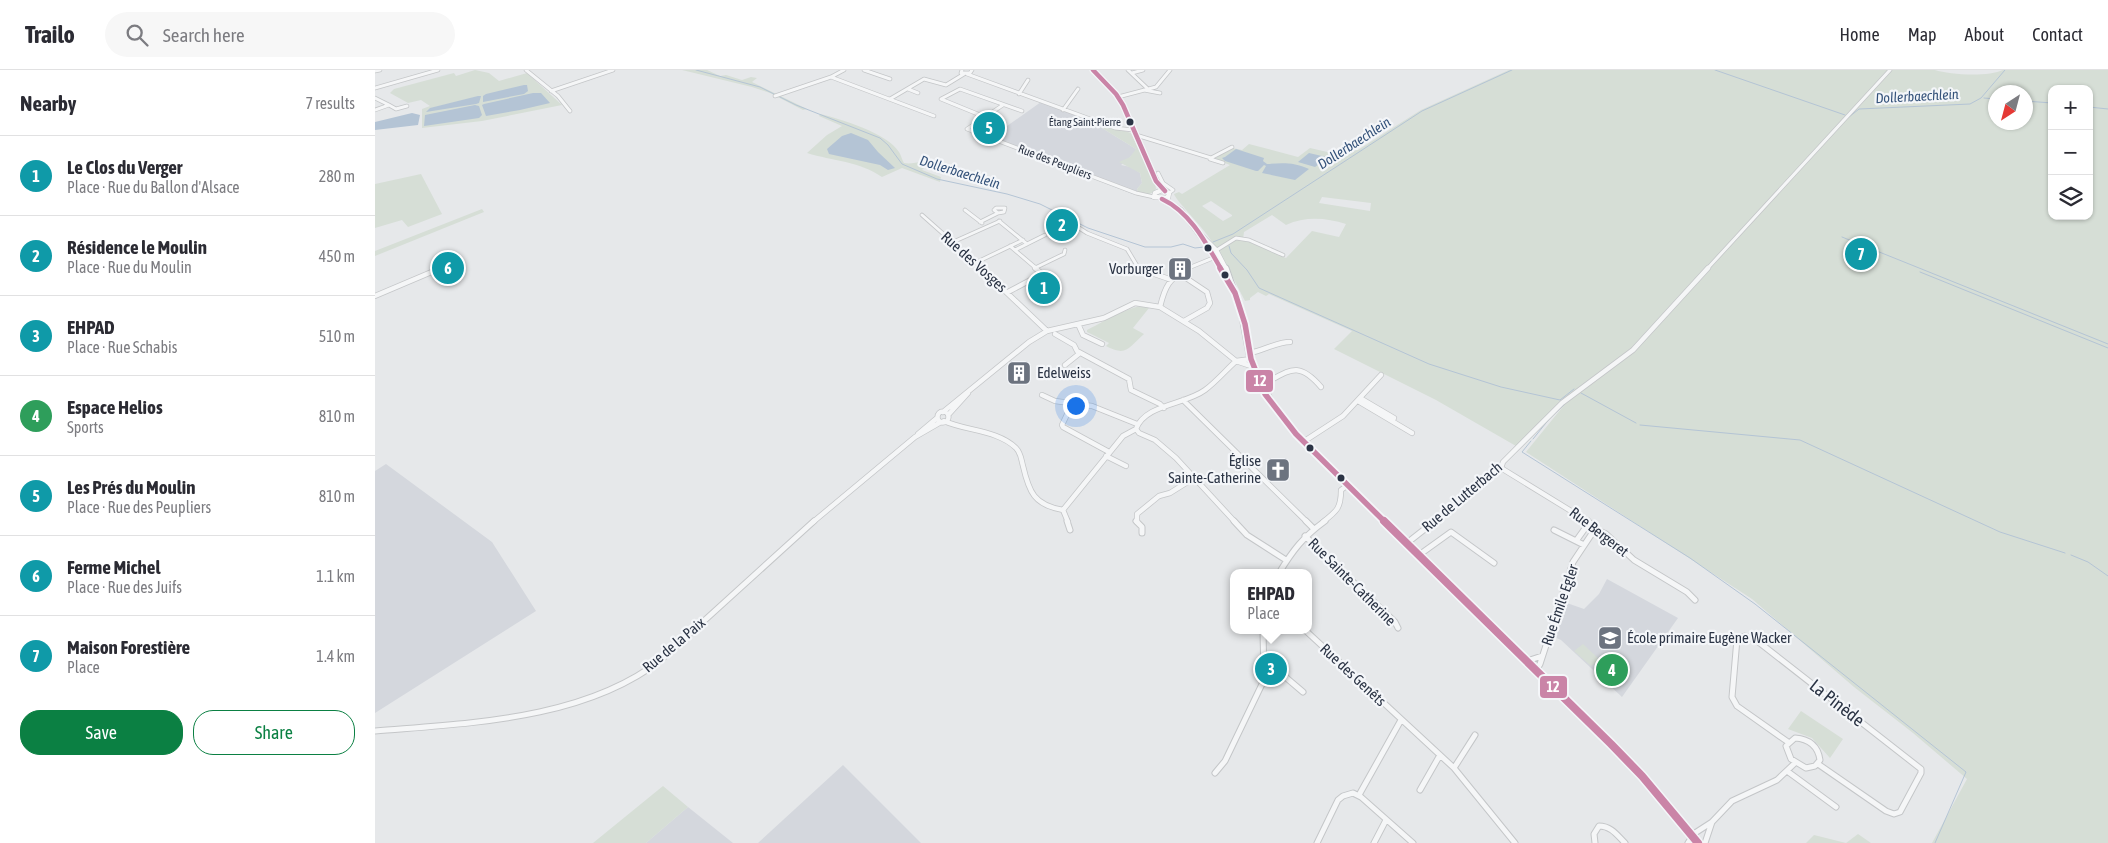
<!DOCTYPE html>
<meta charset="utf-8">
<style>
:root{--surface:#fff;--page:#f7f7f7;--text:#2b2b33;--muted:#7c7c81;--line:#e1e1e2;--accent:#0b8043}
body{margin:0;font-family:"Asap Condensed",sans-serif;background:var(--page);color:var(--text)}
.controls{position:absolute;right:15px;top:15px;display:grid;overflow:hidden;border-radius:10px;box-shadow:0 1px 4px #0004}
.controls button{width:45px;height:45px;display:grid;place-items:center;padding:0;border:0;border-bottom:1px solid var(--line);background:var(--surface);color:var(--text);font:25px sans-serif}
.compass{position:absolute;left:1613px;top:15px;width:45px;height:45px;border-radius:50%;background:var(--surface);box-shadow:0 1px 4px #0004;rotate:216deg}
.you{position:absolute;left:700px;top:335px;width:18px;height:18px;margin:-12px;border:4px solid #fff;border-radius:50%;background:#1a73e8;box-shadow:0 0 0 8px #1a73e833}
.badge{display:grid;place-items:center;width:32px;height:32px;border-radius:50%;background:var(--accent);color:#fff;font-size:16px;font-weight:700}
.pin{position:absolute;translate:-50% -50%;border:2px solid #fff;box-shadow:0 1px 5px #0006}
.popup{position:absolute;left:855px;top:499px;width:82px;height:65px;box-sizing:border-box;display:grid;place-content:center;border-radius:10px;background:var(--surface);filter:drop-shadow(0 1px 4px #0005);font-size:16px;white-space:nowrap;color:var(--muted)}
.popup b{font-size:19px;color:var(--text)}
.popup::after{content:'';position:absolute;left:50%;top:100%;margin-left:-10px;border:10px solid transparent;border-top-color:var(--surface)}
.list{margin:0;padding:0;list-style:none}
h2{display:flex;justify-content:space-between;align-items:center;height:65px;margin:0;padding:0 20px;font-size:21px}
h2 small{font-size:16px;font-weight:400;color:var(--muted)}
.list li{display:grid;grid-template-columns:32px 1fr auto;gap:15px;align-items:center;box-sizing:border-box;height:80px;padding:0 20px;border-top:1px solid var(--line)}
.list b{display:block;font-size:19px;white-space:nowrap}
.list p{margin:0;font-size:16px;white-space:nowrap;color:var(--muted)}
.list em{font-size:16px;font-style:normal;color:var(--muted)}
.actions{display:flex;gap:10px;padding:15px 20px}
.actions a{flex:1;padding:11px 0;border:1px solid var(--accent);border-radius:20px;text-align:center;font-size:18px;color:var(--accent)}
.actions .main{background:var(--accent);color:#fff}
.icon{flex:none;width:28px;height:28px;fill:none;stroke:currentColor;stroke-width:2;stroke-linecap:round;stroke-linejoin:round}
.map{position:relative;flex:none;width:1733px;height:773px;overflow:hidden}
header{display:flex;align-items:center;gap:30px;box-sizing:border-box;height:70px;padding:0 25px;background:var(--surface);border-bottom:1px solid var(--line)}
header strong{font-size:24px}
nav{display:flex;gap:28px;margin-inline-start:auto;font-size:18px}
.search{width:350px;height:45px;background:var(--page);display:flex;align-items:center;gap:12px;box-sizing:border-box;padding:0 18px;border-radius:28px;color:var(--muted);font-size:19px}
main{display:flex}
aside{flex:1;background:var(--surface)}
.map>svg:first-child{display:block}
</style>
<header>
<strong>Trailo</strong>
<div class="search"><svg class="icon" aria-label="search" viewBox="0 0 24 24"><circle cx="10" cy="10" r="6"/><path d="M15 15l6 6"/></svg>Search here</div>
<nav><a>Home</a><a>Map</a><a>About</a><a>Contact</a></nav>
</header>
<main>
<aside>
<h2>Nearby<small>7 results</small></h2>
<ul class="list">
<li><span class="badge" style="background:#0f9aa8">1</span><div><b>Le Clos du Verger</b><p>Place · Rue du Ballon d'Alsace</p></div><em>280 m</em></li>
<li><span class="badge" style="background:#0f9aa8">2</span><div><b>Résidence le Moulin</b><p>Place · Rue du Moulin</p></div><em>450 m</em></li>
<li><span class="badge" style="background:#0f9aa8">3</span><div><b>EHPAD</b><p>Place · Rue Schabis</p></div><em>510 m</em></li>
<li><span class="badge" style="background:#2e9e5b">4</span><div><b>Espace Helios</b><p>Sports</p></div><em>810 m</em></li>
<li><span class="badge" style="background:#0f9aa8">5</span><div><b>Les Prés du Moulin</b><p>Place · Rue des Peupliers</p></div><em>810 m</em></li>
<li><span class="badge" style="background:#0f9aa8">6</span><div><b>Ferme Michel</b><p>Place · Rue des Juifs</p></div><em>1.1 km</em></li>
<li><span class="badge" style="background:#0f9aa8">7</span><div><b>Maison Forestière</b><p>Place</p></div><em>1.4 km</em></li>
</ul>
<div class="actions"><a class="main">Save</a><a>Share</a></div>
</aside>
<div class="map">
<svg width="1733" height="773" viewBox="0 0 1733 773">
<rect width="100%" height="100%" fill="#e6e8ea"/>
<path fill="#d4d7dd" d="M 666,32 L 714,50 L 761,79 L 761,82 L 746,95 L 756,97 L 765,103 L 767,113 L 762,119 L 763,122 L 760,125 L 615,68 Z
M 11,394 L 117,472 L 161,541 L 0,643 L 0,401 Z
M 1232,509 L 1303,548 L 1247,627 L 1186,570 L 1177,566 L 1189,532 L 1209,539 L 1224,524 Z
M 468,695 L 546,773 L 383,773 Z
M 313,737 L 358,773 L 271,773 Z"/>
<path fill="#d6ded6" fill-rule="evenodd" d="M 100,0 L 114,3 L 124,11 L 152,3 L 187,35 L 107,51 L 47,58 L 47,39 L 55,36 L 46,30 L 33,33 L 15,23 L 19,19 L 79,3 L 81,6 Z
M 307,0 L 332,0 L 345,6 L 351,5 L 367,10 L 376,7 L 382,8 L 377,12 L 432,39 L 428,40 L 395,23 L 377,17 Z
M 1134,0 L 1560,0 C 1575,5 1614,7 1628,0 L 1733,0 L 1733,773 L 1557,773 L 1592,709 L 1538,663 L 1479,617 L 1377,529 L 1151,382 L 1190,334 L 1185,332 L 1141,376 L 1061,330 L 959,279 L 977,261 L 894,224 L 891,226 L 883,222 L 875,228 L 875,230 L 870,231 C 858,208 848,186 833,166 C 827,157 800,129 799,124 L 804,122 L 807,124 L 855,95 L 842,90 L 841,88 L 853,77 L 867,80 L 874,74 L 923,87 L 935,78 L 961,84 L 983,80 L 1046,40 ZM 1677,19 L 1714,19 L 1714,146 L 1677,146 ZM 1620,22 L 1650,22 L 1650,52 L 1620,52 ZM 947,127 L 996,133 L 995,141 L 944,133 ZM 836,131 L 857,145 L 857,146 L 848,151 L 827,136 ZM 897,145 L 911,155 C 931,146 951,148 971,154 L 964,167 L 937,161 L 911,188 L 868,169 L 869,162 Z
M 445,44 C 466,49 512,63 524,82 C 526,85 527,90 529,93 C 538,95 544,90 554,93 L 547,100 L 566,107 L 565,112 L 527,98 L 507,107 C 484,91 458,91 432,83 L 452,65 L 467,56 L 444,46 Z
M 714,50 L 756,63 L 780,113 L 781,119 C 777,126 770,124 763,122 L 762,119 L 767,113 L 765,103 L 744,92 L 755,87 L 761,79 Z
M 46,104 L 67,144 L 33,157 L 27,150 L 0,158 L 0,114 Z
M 107,139 L 109,142 L 0,186 L 0,181 Z
M 768,236 L 774,238 L 758,258 L 769,264 C 753,278 752,287 731,276 L 734,273 L 712,262 L 712,260 C 724,254 757,235 768,236 Z
M 1208,574 L 1225,590 L 1216,596 L 1199,581 Z
M 1426,641 L 1468,669 L 1455,688 L 1437,668 L 1413,659 Z
M 288,716 L 313,737 L 271,773 L 218,773 Z
M 1483,764 L 1496,773 L 1431,773 L 1439,765 L 1471,773 Z"/>
<path fill="#b4c4d5" d="M 149,15 L 152,15 L 153,21 L 149,24 L 108,32 L 108,26 L 111,24 Z
M 158,23 L 166,23 L 175,33 L 145,40 L 111,46 L 107,35 L 109,34 Z
M 103,26 L 106,26 L 104,33 L 101,34 L 51,42 L 55,38 Z
M 100,35 L 104,36 L 107,45 L 104,48 L 49,56 L 50,45 Z
M 37,43 L 45,45 L 43,55 L 0,60 L 0,52 Z
M 476,63 L 493,70 L 503,82 L 520,98 L 513,100 L 505,95 L 454,84 L 452,79 L 467,66 Z
M 861,79 L 889,88 L 888,91 L 892,94 C 907,93 919,92 934,99 L 920,110 L 887,103 L 891,96 L 889,95 L 883,101 L 881,101 L 850,91 L 847,88 L 850,87 Z
M 934,83 L 951,87 L 952,88 L 940,97 L 923,92 Z"/>
<g fill="none" stroke-linecap="round" stroke-linejoin="round">
<path stroke="#b4c4d5" stroke-width="1" d="M 321,0 L 385,17 L 421,35 L 505,68 L 513,75 L 527,94 L 562,109 L 632,124 L 665,134 L 713,158 L 770,177 L 796,177 L 808,174 L 820,178 L 829,177
M 1340,0 L 1470,45
M 1609,28 L 1620,29
M 1650,31 L 1677,33
M 1714,37 L 1733,39
M 1474,47 L 1484,39 L 1595,34 L 1606,28 L 1630,0
M 1467,167 L 1733,274
M 838,172 L 858,164 L 1047,41 L 1137,0
M 854,176 L 856,183 L 872,200 L 884,218 L 1054,294 L 1126,317 L 1185,330 L 1199,319
M 1545,202 L 1733,278
M 1206,323 L 1261,353
M 1265,355 L 1425,370 L 1625,462 L 1690,483
M 1158,369 L 1175,348 L 1190,334
M 1156,371 L 1147,382 L 1315,488 L 1380,534 L 1591,702 L 1560,773
M 1696,485 L 1713,492 L 1733,506"/>
<defs>
<path id="minor-far2" d="M 151,0 L 183,26 L 195,41
M 489,0 L 515,9
M 587,0 L 586,3 L 595,3 L 597,0
M 753,0 L 773,19
M 0,1 L 5,0
M 757,3 L 768,0
M 592,4 L 740,58 L 758,60
M 456,7 L 559,46
M 0,18 L 63,0
M 533,19 L 543,23
M 769,20 L 785,23
M 176,21 L 238,0
M 644,24 L 653,10
M 400,26 L 456,7 L 469,0
M 743,27 L 781,17 L 795,0
M 0,28 L 14,35 L 0,40
M 515,29 L 549,9 L 571,15 L 589,4
M 14,35 L 21,39 L 32,36
M 688,40 L 703,19
M 610,47 L 566,29 L 585,19 L 647,41
M 592,59 L 761,123 L 779,127
M 592,59 L 628,35
M 761,65 L 836,88 L 857,77
M 835,89 L 848,93
M 783,103 L 788,113 L 798,120 L 794,123
M 621,138 L 630,138 L 629,142 L 623,143 L 619,140 Z
M 590,140 L 607,153
M 547,145 L 608,199
M 624,151 L 652,174
M 605,152 L 623,143
M 701,156 L 712,163 L 752,179 L 764,199
M 578,172 L 625,151
M 635,176 L 662,199
M 640,180 L 670,165
M 837,183 L 861,168 L 874,170 L 908,185
M 600,193 L 648,170
M 660,198 L 689,184 L 690,180
M 63,199 L 73,195
M 811,199 L 843,186
M 1332,199 L 1515,0"/>
<path id="minor-far1" d="M 606,198 L 672,261
M 660,198 L 666,203
M 762,198 L 797,210
M 805,204 L 832,222 L 835,233 L 832,238 L 809,251
M 633,222 L 667,204
M 0,226 L 66,198
M 785,237 C 790,216 794,209 813,198
M 704,256 L 708,265 L 727,274
M 680,264 L 699,275 L 702,281 L 754,309 L 756,320 L 785,334 L 789,338
M 874,283 C 888,281 901,272 915,272
M 876,289 L 861,291 L 879,297
M 690,295 L 705,283
M 886,315 C 913,303 921,288 946,317
M 667,325 L 680,331 L 717,336 L 762,354
M 985,328 L 1019,348
M 808,330 L 932,452
M 983,331 L 1037,363
M 697,334 L 687,355 L 688,357 L 734,382
M562.5 347a5.5 5.5 0 1 1 11 0a5.5 5.5 0 1 1-11 0Z
M 568,342 L 654,272 L 672,261 L 729,248 L 760,233 L 785,237
M 574,344 L 593,323
M 569,351 C 591,361 623,360 641,378 C 646,383 646,389 648,396 C 654,422 659,435 688,440
M 761,359 L 764,363 L 780,370 L 801,388 L 860,452
M 543,364 L 562,348
M 928,372 L 968,346 L 1006,305
M 731,386 L 751,396
M 1126,398 L 1214,452
M 688,440 L 748,366 L 761,359 C 770,334 810,335 830,320 C 841,312 851,300 861,291 L 824,261 L 785,237
M 688,440 L 693,452
M 438,452 L 540,367 L 566,352
M 762,452 L 762,444 L 784,426 L 795,423 L 819,408
M 948,452 C 962,441 966,438 966,420 L 973,415
M 1059,452 L 1119,399 L 1126,398 L 1128,392 L 1187,333 L 1258,280 L 1333,198"/>
<path id="minor" d="M 692,451 L 695,460
M 761,451 L 767,457 L 767,463
M 859,451 L 872,465 L 911,490
M 931,451 L 938,458
M 1213,451 L 1220,459 L 1231,464 L 1259,490 L 1312,522 L 1320,530
M 1179,460 L 1209,475
M 930,466 L 1020,552 L 1023,558
M 1201,471 L 1211,457 L 1217,454
M 1032,473 L 1060,451
M 1044,485 L 1076,462 L 1119,493
M 904,503 C 918,480 928,467 950,451
M 930,560 L 1079,698 L 1140,773
M 888,591 L 895,594 L 928,622
M 1152,591 L 1167,586
M 1161,600 L 1165,594 L 1198,492 L 1220,459
M 0,661 C 94,653 210,650 287,589 L 439,451
M 1420,668 C 1434,669 1443,676 1445,690 L 1440,696 L 1431,698 L 1416,689 L 1411,676 Z
M 1413,672 L 1362,636 L 1357,627 L 1362,569 L 1370,566 L 1381,570 L 1546,699 L 1546,703 L 1525,742 L 1519,744 L 1511,741 L 1443,694
M 1079,698 L 1100,665
M 1412,701 L 1461,737
M 840,703 L 850,691 L 889,610 L 888,560
M 1045,720 L 1065,685
M 984,725 L 1026,650
M 1337,752 L 1357,731 L 1402,710 L 1420,693
M 942,773 L 963,730 L 968,726 L 978,723 L 986,727 L 1038,773
M 999,773 L 1011,750
M 1220,773 L 1219,764 L 1224,756 C 1236,756 1242,765 1250,773
M 1313,773 L 1320,763 L 1337,752 L 1330,773"/>
<path id="major-far2" d="M 718,0 L 741,24 L 748,35 L 781,111 L 790,121
M 787,120 L 794,123 L 793,128 L 779,127 L 780,123 Z
M 787,129 L 806,140 L 826,167
M 825,164 L 841,180 L 851,199"/>
<path id="major-far1" d="M 851,198 L 866,241 L 874,284 L 895,329 L 921,364 L 1010,452"/>
<path id="major" d="M 1009,451 L 1236,674 L 1267,706 L 1323,773"/>
</defs>
<use href="#minor-far2" stroke="#c4c6c8" stroke-width="4.5"/>
<use href="#minor-far1" stroke="#c4c6c8" stroke-width="6"/>
<use href="#minor" stroke="#c4c6c8" stroke-width="7"/>
<use href="#major-far2" stroke="#c2c5c8" stroke-width="5.5"/>
<use href="#major-far1" stroke="#c2c5c8" stroke-width="7"/>
<use href="#major" stroke="#c2c5c8" stroke-width="9"/>
<use href="#minor-far2" stroke="#f5f6f7" stroke-width="3"/>
<use href="#minor-far1" stroke="#f5f6f7" stroke-width="4.5"/>
<use href="#minor" stroke="#f5f6f7" stroke-width="5"/>
<use href="#major-far2" stroke="#f8f8f8" stroke-width="4.5"/>
<use href="#major-far1" stroke="#f8f8f8" stroke-width="5"/>
<use href="#major" stroke="#f8f8f8" stroke-width="7"/>
<defs>
<path id="bus-1-far2" d="M 718,0 L 741,24 L 748,35 L 781,111 L 790,121
M 787,129 C 815,142 831,173 846,199"/>
<path id="bus-1-far1" d="M 845,198 L 860,223 L 870,254 L 876,289 L 890,324 L 921,364 L 1010,452"/>
<path id="bus-1" d="M 1009,451 L 1236,674 L 1267,706 L 1323,773"/>
</defs>
<use href="#bus-1-far2" stroke="#f4f6f9" stroke-width="7"/>
<use href="#bus-1-far1" stroke="#f4f6f9" stroke-width="9"/>
<use href="#bus-1" stroke="#f4f6f9" stroke-width="11"/>
<use href="#bus-1-far2" stroke="#ca84a7" stroke-width="4.5"/>
<use href="#bus-1-far1" stroke="#ca84a7" stroke-width="5.5"/>
<use href="#bus-1" stroke="#ca84a7" stroke-width="8"/>
</g>
<defs>
<symbol id="building-square" viewBox="-11 -11 22 22"><rect x="-9" y="-9" width="18" height="18" rx="4" fill="#6c737f" stroke="#f4f6f9"/><path d="M-4-6H4V6H1V3H-1V6H-4ZM-2.5-4.3h1.7v1.8h-1.7ZM.8-4.3h1.7v1.8H.8ZM-2.5-1h1.7V.8h-1.7ZM.8-1h1.7V.8H.8Z" fill="#fff"/></symbol>
<symbol id="church-square" viewBox="-11 -11 22 22"><rect x="-9" y="-9" width="18" height="18" rx="4" fill="#6c737f" stroke="#f4f6f9"/><path d="M-1.2-6h2.4v3.5h3.3v2.4h-3.3V6h-2.4V-.1h-3.3v-2.4h3.3Z" fill="#fff"/></symbol>
<symbol id="school-square" viewBox="-11 -11 22 22"><rect x="-9" y="-9" width="18" height="18" rx="4" fill="#6c737f" stroke="#f4f6f9"/><path d="M0-5L7-2L0 1L-7-2ZM-4 1L0 2.5L4 1V4Q0 6-4 4Z" fill="#fff"/></symbol>
</defs>
<g fill-rule="evenodd">
<use href="#building-square" x="791" y="185" width="28" height="28"/>
<use href="#building-square" x="630" y="289" width="28" height="28"/>
<use href="#church-square" x="889" y="386" width="28" height="28"/>
<use href="#school-square" x="1221" y="554" width="28" height="28"/>
</g>
<g fill="#2b3445" stroke="#f4f6f9" stroke-width="2">
<circle cx="755" cy="52" r="4.5"/>
<circle cx="833" cy="178" r="4.5"/>
<circle cx="850" cy="205" r="4.5"/>
<circle cx="935" cy="378" r="4.5"/>
<circle cx="966" cy="408" r="4.5"/>
</g>
<g text-anchor="middle" stroke-width="4.5" stroke-linejoin="round" paint-order="stroke">
<g font-size="11" fill="#2b3445" stroke="#f4f6f9" text-anchor="end">
<text x="746" y="56">Étang Saint-Pierre</text>
</g>
<g font-size="12" fill="#2b3445" stroke="#f4f6f9">
<text transform="translate(680 92) rotate(21)" y="4">Rue des Peupliers</text>
</g>
<g font-size="14" font-style="italic" fill="#34527a" stroke="#f4f6f9">
<text transform="translate(1542 26) rotate(-3)" y="5">Dollerbaechlein</text>
<text transform="translate(979 73) rotate(-33)" y="5">Dollerbaechlein</text>
<text transform="translate(585 102) rotate(17)" y="5">Dollerbaechlein</text>
</g>
<g font-size="15" fill="#2b3445" stroke="#f4f6f9">
<text transform="translate(599 192) rotate(42)" y="5">Rue des Vosges</text>
<text transform="translate(1087 427) rotate(-40)" y="5">Rue de Lutterbach</text>
<text transform="translate(1224 462) rotate(38)" y="5">Rue Bergeret</text>
<text transform="translate(977 512) rotate(45)" y="5">Rue Sainte-Catherine</text>
<text transform="translate(1185 535) rotate(-71)" y="5">Rue Émile Egler</text>
<text transform="translate(299 575) rotate(-40)" y="5">Rue de la Paix</text>
<text transform="translate(978 605) rotate(43)" y="5">Rue des Genêts</text>
</g>
<g font-size="15" fill="#2b3445" stroke="#f4f6f9" text-anchor="end">
<text x="788" y="204">Vorburger</text>
<text x="662" y="308" text-anchor="start">Edelweiss</text>
<text x="886" y="396">Église<tspan x="886" dy="17">Sainte-Catherine</tspan></text>
<text x="1252" y="573" text-anchor="start">École primaire Eugène Wacker</text>
</g>
<g font-size="18" fill="#2b3445" stroke="#f4f6f9">
<text transform="translate(1462 633) rotate(38)" y="6">La Pinède</text>
</g>
</g>
<g stroke="#f4f6f9" stroke-width="2">
<rect x="870" y="299" width="29" height="24" rx="5" fill="#ca84a7"/>
<rect x="1164" y="605" width="29" height="24" rx="5" fill="#ca84a7"/>
</g>
<g font-size="14" text-anchor="middle" font-weight="bold" fill="#fff">
<text x="885" y="316">12</text>
<text x="1178" y="622">12</text>
</g>
</svg>
<div class="controls">
<button>+</button>
<button>−</button>
<button><svg class="icon" aria-label="layers" viewBox="0 0 24 24"><path d="M12 4l9 5-9 5-9-5zM3 14l9 5 9-5"/></svg></button>
</div>
<svg class="compass" viewBox="-18 -18 36 36"><path d="M0-13l5 13h-10z" fill="#e53935"/><path d="M0 13l5-13h-10z" fill="#7c7c81"/></svg>
<div class="you"></div>
<div class="pin badge" style="left:669px;top:218px;background:#0f9aa8">1</div>
<div class="pin badge" style="left:687px;top:155px;background:#0f9aa8">2</div>
<div class="pin badge" style="left:896px;top:599px;background:#0f9aa8">3</div>
<div class="popup"><b>EHPAD</b>Place</div>
<div class="pin badge" style="left:1237px;top:600px;background:#2e9e5b">4</div>
<div class="pin badge" style="left:614px;top:58px;background:#0f9aa8">5</div>
<div class="pin badge" style="left:73px;top:198px;background:#0f9aa8">6</div>
<div class="pin badge" style="left:1486px;top:184px;background:#0f9aa8">7</div>
</div>
</main>
